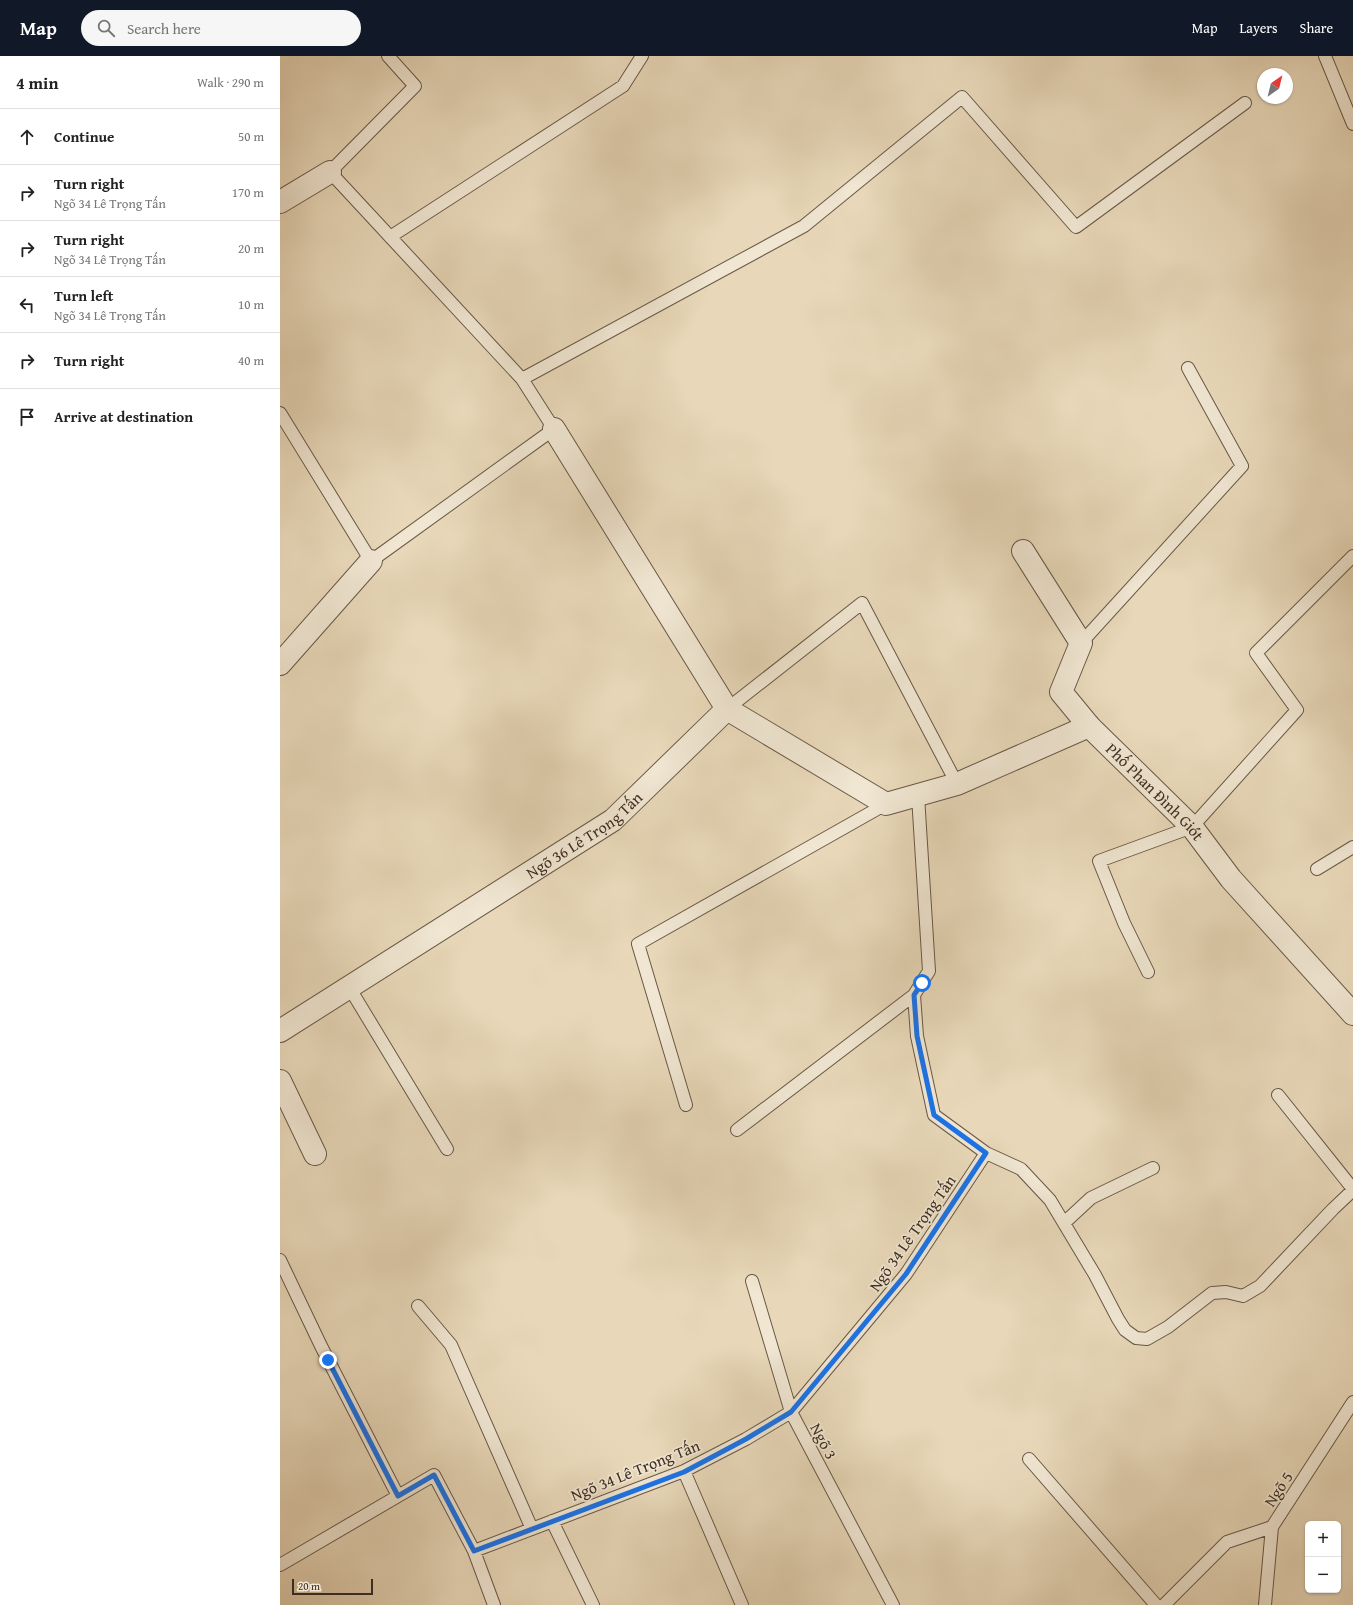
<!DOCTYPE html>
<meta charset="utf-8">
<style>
:root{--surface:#fff;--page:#f6f6f6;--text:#222;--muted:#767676;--line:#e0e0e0;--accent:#111827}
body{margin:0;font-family:"Gentium Book Plus",serif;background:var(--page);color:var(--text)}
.controls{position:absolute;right:12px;bottom:12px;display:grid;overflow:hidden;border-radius:6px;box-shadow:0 1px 3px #0004}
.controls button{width:36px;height:36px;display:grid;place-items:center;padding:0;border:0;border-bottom:1px solid var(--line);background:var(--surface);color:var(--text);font:20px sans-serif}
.compass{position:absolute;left:977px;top:12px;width:36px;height:36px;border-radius:50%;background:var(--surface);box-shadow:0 1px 3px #0004;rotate:35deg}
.scale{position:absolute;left:12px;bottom:10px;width:81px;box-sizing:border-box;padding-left:4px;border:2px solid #3e2d21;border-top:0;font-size:11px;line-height:14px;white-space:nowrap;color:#3e2d21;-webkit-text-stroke:3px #f0e6d2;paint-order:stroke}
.stop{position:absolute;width:12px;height:12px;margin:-9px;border:3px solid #1a73e8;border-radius:50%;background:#fff}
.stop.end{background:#1a73e8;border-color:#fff;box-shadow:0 1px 4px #0008}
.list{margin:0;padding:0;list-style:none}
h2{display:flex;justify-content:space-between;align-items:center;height:52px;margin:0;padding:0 16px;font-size:17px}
h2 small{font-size:13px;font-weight:400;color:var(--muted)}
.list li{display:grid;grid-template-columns:26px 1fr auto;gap:12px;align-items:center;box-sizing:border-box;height:56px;padding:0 16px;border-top:1px solid var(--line)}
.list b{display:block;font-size:15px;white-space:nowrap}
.list p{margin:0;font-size:13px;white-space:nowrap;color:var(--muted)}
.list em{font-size:13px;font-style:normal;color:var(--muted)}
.icon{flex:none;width:22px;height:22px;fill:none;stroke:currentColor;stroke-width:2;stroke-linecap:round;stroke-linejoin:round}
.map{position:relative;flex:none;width:1073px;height:1549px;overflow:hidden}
header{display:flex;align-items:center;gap:24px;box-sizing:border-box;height:56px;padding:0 20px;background:var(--accent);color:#fff}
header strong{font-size:19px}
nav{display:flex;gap:22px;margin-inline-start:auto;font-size:14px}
.search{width:280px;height:36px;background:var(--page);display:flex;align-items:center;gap:10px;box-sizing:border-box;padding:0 14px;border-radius:22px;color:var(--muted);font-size:15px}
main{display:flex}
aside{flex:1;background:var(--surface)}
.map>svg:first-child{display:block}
</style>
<header>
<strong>Map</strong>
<div class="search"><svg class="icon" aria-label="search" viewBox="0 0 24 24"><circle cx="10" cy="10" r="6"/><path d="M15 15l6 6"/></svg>Search here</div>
<nav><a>Map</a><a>Layers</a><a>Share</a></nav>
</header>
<main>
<aside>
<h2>4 min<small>Walk · 290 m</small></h2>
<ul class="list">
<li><svg class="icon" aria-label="ahead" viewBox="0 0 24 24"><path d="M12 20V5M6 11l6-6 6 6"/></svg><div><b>Continue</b></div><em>50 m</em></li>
<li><svg class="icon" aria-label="right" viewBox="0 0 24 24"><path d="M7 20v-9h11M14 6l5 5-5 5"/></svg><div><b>Turn right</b><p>Ngõ 34 Lê Trọng Tấn</p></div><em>170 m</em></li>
<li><svg class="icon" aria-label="right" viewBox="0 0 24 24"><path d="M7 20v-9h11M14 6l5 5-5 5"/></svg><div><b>Turn right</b><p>Ngõ 34 Lê Trọng Tấn</p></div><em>20 m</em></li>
<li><svg class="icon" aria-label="left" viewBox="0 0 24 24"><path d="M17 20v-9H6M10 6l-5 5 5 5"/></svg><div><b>Turn left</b><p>Ngõ 34 Lê Trọng Tấn</p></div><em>10 m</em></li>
<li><svg class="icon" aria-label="right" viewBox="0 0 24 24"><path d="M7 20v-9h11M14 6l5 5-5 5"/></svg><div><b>Turn right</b></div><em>40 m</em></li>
<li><svg class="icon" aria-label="arrive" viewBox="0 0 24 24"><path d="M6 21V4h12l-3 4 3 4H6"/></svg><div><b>Arrive at destination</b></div></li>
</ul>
</aside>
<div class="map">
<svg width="1073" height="1549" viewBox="0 0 1073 1549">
<rect width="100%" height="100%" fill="#e8d8b9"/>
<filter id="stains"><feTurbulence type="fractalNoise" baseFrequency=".005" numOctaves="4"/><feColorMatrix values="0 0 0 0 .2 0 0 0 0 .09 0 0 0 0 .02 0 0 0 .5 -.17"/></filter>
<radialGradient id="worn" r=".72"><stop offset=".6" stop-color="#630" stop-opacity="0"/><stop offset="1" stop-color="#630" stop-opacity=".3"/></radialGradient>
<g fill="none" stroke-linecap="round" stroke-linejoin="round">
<defs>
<path id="lane" d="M 1045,0 L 1073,68
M 110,181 L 343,30 L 362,0
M 242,323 L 524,170 L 682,41 L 796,171 L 965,47
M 0,357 L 91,505 L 274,373 L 242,323 L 50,116 L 135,30 L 108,0
M 801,587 L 962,410 L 908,312
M 447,653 L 582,547 L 677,728
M 638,740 L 649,915 L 634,939 L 637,980 L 654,1059 L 706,1097 L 741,1113 L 770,1144 L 815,1219 L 838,1263 L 845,1274 L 856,1282 L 867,1283 L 888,1271 L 932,1237 L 946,1236 L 963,1240 L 980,1230 L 1053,1153 L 1073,1134
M 1037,813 L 1073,791
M 868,916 L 844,867 L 819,805 L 912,771 L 1017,654 L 976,597 L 1073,500
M 69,931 L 167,1093
M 998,1039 L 1073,1133
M 406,1049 L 358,888 L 606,748
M 457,1074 L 634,939
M 784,1167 L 811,1142 L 873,1112
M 0,1204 L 41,1290 L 118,1440
M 472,1225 L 511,1356 L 613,1549
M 138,1250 L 171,1289 L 252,1473
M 749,1403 L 876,1549
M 404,1415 L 462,1549
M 272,1465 L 313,1549
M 194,1495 L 404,1415 L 466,1383 L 511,1356 L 626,1218 L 706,1097
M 0,1509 L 154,1419 L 194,1495 L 214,1549
M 884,1549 L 947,1486 L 992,1471
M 985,1549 L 992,1471 L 1073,1346"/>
<g id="street">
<path d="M 0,146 L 50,116"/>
<path d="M 274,373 L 447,653 L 606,748 L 677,728 L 809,670"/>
<path id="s1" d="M 743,495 L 801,587 L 781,636 L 809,670 L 912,771 L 951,823 L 1073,958"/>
<path d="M 0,608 L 91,505"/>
<path id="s2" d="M 0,975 L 333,764 L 447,653"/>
<path d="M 0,1025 L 35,1098"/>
</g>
</defs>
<use href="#lane" stroke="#685847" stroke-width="14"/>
<use href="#street" stroke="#685847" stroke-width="24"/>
<use href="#lane" stroke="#f0e6d2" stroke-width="12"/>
<use href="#street" stroke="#f0e6d2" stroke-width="22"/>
</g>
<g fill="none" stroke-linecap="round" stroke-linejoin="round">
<path stroke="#1a73e8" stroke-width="5" d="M 48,1304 L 118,1440 L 154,1419 L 194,1495 L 404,1416 L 466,1383 L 511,1356 L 626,1218 L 706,1097 L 654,1059 L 637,980 L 634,939 L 642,927"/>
</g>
<g text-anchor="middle" stroke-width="3.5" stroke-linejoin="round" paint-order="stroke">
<g font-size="16" fill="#3e2d21" stroke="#f0e6d2">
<text dy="6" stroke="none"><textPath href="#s1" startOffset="299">Phố Phan Đình Giót</textPath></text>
<text dy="6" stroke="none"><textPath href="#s2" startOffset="362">Ngõ 36 Lê Trọng Tấn</textPath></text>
<text transform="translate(632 1177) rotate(-55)" y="6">Ngõ 34 Lê Trọng Tấn</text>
<text transform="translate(544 1385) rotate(62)" y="6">Ngõ 3</text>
<text transform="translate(355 1414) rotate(-22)" y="6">Ngõ 34 Lê Trọng Tấn</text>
<text transform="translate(998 1433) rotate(-57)" y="6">Ngõ 5</text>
</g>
</g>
<rect width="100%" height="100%" filter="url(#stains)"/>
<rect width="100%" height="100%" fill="url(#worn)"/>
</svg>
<div class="controls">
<button>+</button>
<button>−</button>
</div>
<svg class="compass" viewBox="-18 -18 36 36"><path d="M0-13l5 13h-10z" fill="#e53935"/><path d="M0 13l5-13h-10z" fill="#767676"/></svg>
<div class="scale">20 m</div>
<div class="stop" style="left:642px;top:927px"></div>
<div class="stop end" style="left:48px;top:1304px"></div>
</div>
</main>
